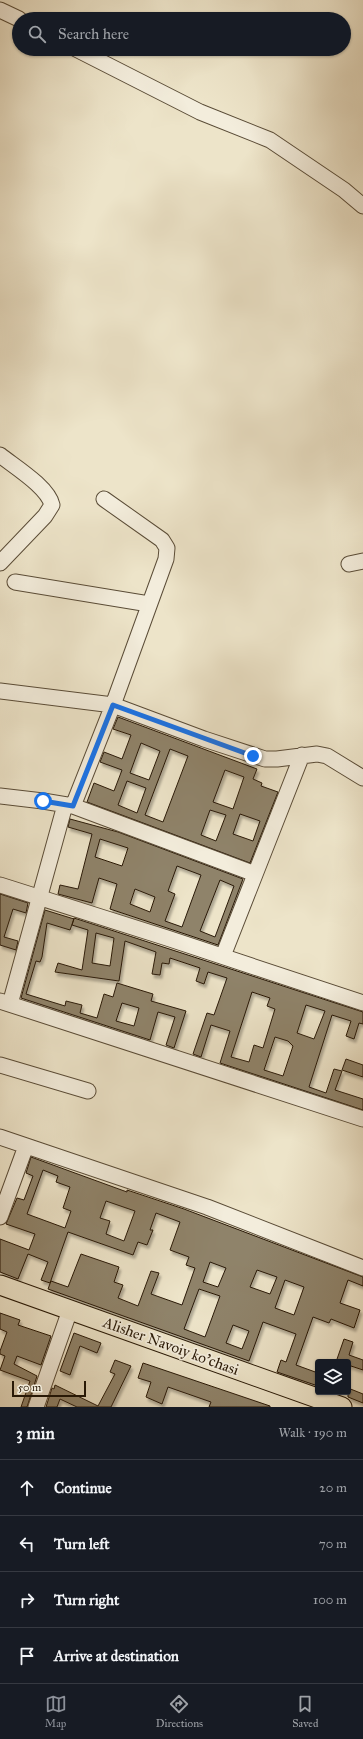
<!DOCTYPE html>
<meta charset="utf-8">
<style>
:root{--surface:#171b24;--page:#242831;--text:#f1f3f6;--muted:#9ea1a6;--line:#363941;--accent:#8c9099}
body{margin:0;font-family:"IM FELL Great Primer",serif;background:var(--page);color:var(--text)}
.controls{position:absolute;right:12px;bottom:12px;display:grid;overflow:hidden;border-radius:4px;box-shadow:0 1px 3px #0004}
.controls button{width:36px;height:36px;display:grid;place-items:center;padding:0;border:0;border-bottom:1px solid var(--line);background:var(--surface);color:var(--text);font:20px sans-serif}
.scale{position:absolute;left:12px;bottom:10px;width:74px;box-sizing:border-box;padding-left:4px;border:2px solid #291906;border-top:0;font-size:11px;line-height:14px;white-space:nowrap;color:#291906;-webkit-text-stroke:3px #f3eddc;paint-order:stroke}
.stop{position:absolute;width:12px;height:12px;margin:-9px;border:3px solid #1a73e8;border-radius:50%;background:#fff}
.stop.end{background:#1a73e8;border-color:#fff;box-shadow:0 1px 4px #0008}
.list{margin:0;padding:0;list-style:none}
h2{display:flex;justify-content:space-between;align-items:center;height:52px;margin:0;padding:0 16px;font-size:17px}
h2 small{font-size:13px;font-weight:400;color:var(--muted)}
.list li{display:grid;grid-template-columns:26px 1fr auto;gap:12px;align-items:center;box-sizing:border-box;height:56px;padding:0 16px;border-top:1px solid var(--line)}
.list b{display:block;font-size:15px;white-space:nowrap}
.list em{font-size:13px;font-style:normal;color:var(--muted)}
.icon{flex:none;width:22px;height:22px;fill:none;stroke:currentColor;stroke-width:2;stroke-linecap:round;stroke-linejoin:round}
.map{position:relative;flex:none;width:363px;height:1407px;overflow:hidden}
.search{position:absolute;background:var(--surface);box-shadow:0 1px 3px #0004;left:12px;right:12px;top:12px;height:44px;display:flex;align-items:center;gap:10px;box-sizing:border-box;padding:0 14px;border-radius:22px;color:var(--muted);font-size:15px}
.sheet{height:276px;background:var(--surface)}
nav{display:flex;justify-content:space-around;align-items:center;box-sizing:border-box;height:56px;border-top:1px solid var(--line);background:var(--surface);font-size:11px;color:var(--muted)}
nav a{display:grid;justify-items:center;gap:2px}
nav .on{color:var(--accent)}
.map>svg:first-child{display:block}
</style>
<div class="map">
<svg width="363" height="1407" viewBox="0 0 363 1407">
<defs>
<filter id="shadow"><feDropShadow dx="2" dy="3.5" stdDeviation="1" flood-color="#0004"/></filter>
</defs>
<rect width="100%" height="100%" fill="#ede4c9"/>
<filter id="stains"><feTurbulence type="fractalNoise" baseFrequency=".005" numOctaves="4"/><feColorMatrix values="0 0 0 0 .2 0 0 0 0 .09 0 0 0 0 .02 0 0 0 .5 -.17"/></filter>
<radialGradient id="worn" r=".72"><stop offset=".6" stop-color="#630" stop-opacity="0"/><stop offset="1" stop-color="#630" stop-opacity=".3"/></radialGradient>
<path fill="#8f836b" stroke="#291906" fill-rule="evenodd" filter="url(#shadow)" d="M 118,717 L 257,769 L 253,779 L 262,783 L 261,786 L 278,792 L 250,863 L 87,802 L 94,783 L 114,791 L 122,770 L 100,762 L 104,752 L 122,759 L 131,735 L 113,729 ZM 141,743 L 160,751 L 149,780 L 130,773 ZM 170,749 L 188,756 L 163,822 L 145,815 ZM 225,770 L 244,777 L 233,809 L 213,802 ZM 127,781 L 146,788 L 137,813 L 118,805 ZM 210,810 L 226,815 L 216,841 L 201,835 ZM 240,814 L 260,821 L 253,841 L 233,834 Z
M 70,819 L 118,832 L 243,879 L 218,945 L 110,909 L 117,884 L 99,878 L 92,903 L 58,894 L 60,885 L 78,889 L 92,834 L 68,827 ZM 100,839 L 128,848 L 122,866 L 95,857 ZM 177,866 L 201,875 L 182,927 L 165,921 L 175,894 L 168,891 ZM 220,880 L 234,886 L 215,937 L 200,931 ZM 135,889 L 155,897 L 150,912 L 130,904 Z
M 0,894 L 28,903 L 26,913 L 13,909 L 4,937 L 18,941 L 16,950 L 0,945 Z
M 45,910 L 74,919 L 70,930 L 47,923 L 42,957 L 40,962 L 36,961 L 26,994 L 65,1006 L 66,1001 L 82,1005 L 80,1013 L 97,1018 L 104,994 L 113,997 L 117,983 L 153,994 L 151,1001 L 186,1011 L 174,1048 L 166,1045 L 175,1017 L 158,1012 L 150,1040 L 21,998 ZM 122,1003 L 139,1008 L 134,1026 L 116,1021 Z
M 74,918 L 363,1012 L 363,1024 L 359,1023 L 354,1039 L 346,1036 L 351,1021 L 332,1015 L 309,1087 L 326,1093 L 334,1069 L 342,1071 L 335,1090 L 363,1099 L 363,1110 L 220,1063 L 230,1031 L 211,1025 L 201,1057 L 193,1054 L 207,1013 L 214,1015 L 227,978 L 208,972 L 204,984 L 196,981 L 200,968 L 170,958 L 169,964 L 162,963 L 160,975 L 152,974 L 156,952 L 125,941 L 119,981 L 55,972 L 58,963 L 82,970 L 88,930 L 72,925 ZM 96,933 L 114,938 L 110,966 L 92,963 ZM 252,992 L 270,998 L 267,1006 L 275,1009 L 263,1048 L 254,1045 L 249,1062 L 231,1057 ZM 306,1005 L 325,1011 L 314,1039 L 297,1033 ZM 275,1037 L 288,1041 L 293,1046 L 283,1076 L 264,1070 Z
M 346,1059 L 363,1065 L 363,1077 L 342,1070 Z
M 31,1157 L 127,1192 L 127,1190 L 184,1209 L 363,1277 L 363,1286 L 348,1280 L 340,1303 L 360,1310 L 354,1328 L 331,1319 L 329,1323 L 313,1317 L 296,1365 L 318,1373 L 318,1386 L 277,1372 L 281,1360 L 286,1362 L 296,1334 L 263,1322 L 249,1361 L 48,1289 L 51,1281 L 68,1287 L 81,1254 L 119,1267 L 114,1282 L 123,1285 L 118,1298 L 138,1306 L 151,1271 L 159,1273 L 151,1294 L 182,1305 L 195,1268 L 186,1265 L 189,1257 L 170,1250 L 180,1222 L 156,1213 L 150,1230 L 153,1230 L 147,1245 L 138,1242 L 133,1255 L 68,1232 L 50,1283 L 41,1280 L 48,1262 L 28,1254 L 18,1279 L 0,1272 L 0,1239 L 29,1250 L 35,1234 L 6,1224 L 17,1198 L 24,1200 L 33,1176 L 26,1173 ZM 43,1170 L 58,1176 L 56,1182 L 70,1187 L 63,1208 L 71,1211 L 65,1228 L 27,1214 ZM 106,1201 L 135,1211 L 124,1241 L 106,1234 L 110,1221 L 100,1218 ZM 210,1262 L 226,1268 L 218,1287 L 203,1282 ZM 257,1270 L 277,1277 L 270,1294 L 250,1287 ZM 285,1280 L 304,1287 L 294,1315 L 275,1308 ZM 199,1289 L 220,1296 L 205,1337 L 184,1329 ZM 233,1325 L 249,1331 L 242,1349 L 226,1343 Z
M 0,1313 L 20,1320 L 18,1325 L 51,1336 L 41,1365 L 17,1356 L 14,1364 L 37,1376 L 27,1407 L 21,1407 L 30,1381 L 0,1370 L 5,1356 L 0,1354 L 0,1351 L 7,1332 L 0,1329 Z
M 74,1333 L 101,1343 L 97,1353 L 80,1346 L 70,1375 L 60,1371 Z
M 344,1339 L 353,1342 L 349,1355 L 363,1360 L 363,1370 L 348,1365 L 348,1362 L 336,1362 Z
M 115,1360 L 131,1366 L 111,1407 L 77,1407 L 60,1399 L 57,1407 L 46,1407 L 52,1388 L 54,1389 L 55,1385 L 98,1406 L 115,1374 L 110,1372 Z
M 143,1363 L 270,1406 L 270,1407 L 209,1407 L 211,1402 L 168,1387 L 162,1404 L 146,1397 L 151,1382 L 138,1378 Z
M 348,1388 L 363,1394 L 363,1403 L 348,1397 Z"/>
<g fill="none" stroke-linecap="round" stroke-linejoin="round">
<defs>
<path id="minor" d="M 0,10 L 19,19
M 76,49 L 200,112 L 270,140 L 344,190 L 363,206
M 0,455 C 15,467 48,487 52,505 L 45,516 L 0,563
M 349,564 L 363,561
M 15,582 L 149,604
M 0,691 L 113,705 L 204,739 L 265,759 L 277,759 L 317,754 L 327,756 L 363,778
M 0,796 L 43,801 L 73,806 L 255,874
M 73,806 L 113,705 L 166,559 L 167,548 L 162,540 L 104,499
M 0,885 L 167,938 L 363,1003
M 223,956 L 302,755
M 0,1001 L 363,1119
M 10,1004 L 65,805
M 0,1065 L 88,1091
M 0,1137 L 207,1207 L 363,1268
M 0,1217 L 26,1146
M 36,1407 L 70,1310"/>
<path id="major" d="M 0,1285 L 342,1407"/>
</defs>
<use href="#minor" stroke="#5a4c37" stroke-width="17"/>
<use href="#major" stroke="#291906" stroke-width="21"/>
<use href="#minor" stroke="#f3eddc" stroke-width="15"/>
<use href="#major" stroke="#ede4c9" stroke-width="19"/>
</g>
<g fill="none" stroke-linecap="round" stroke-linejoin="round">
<path stroke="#1a73e8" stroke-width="5" d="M 43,801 L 73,806 L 113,705 L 253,756"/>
</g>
<g text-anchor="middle" stroke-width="3.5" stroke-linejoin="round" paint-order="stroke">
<g font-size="15" fill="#291906" stroke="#f3eddc">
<text transform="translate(171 1346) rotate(20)" y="5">Alisher Navoiy ko'chasi</text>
</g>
</g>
<rect width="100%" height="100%" filter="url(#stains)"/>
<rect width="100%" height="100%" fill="url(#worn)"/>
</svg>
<div class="controls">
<button><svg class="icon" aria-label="layers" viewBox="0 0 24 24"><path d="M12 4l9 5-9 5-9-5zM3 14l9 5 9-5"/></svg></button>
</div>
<div class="scale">50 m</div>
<div class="stop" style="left:43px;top:801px"></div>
<div class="stop end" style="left:253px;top:756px"></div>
<div class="search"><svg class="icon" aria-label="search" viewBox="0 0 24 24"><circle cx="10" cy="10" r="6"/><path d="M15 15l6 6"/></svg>Search here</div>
</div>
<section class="sheet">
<h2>3 min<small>Walk · 190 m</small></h2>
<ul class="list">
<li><svg class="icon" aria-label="ahead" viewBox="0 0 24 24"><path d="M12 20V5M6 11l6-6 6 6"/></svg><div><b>Continue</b></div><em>20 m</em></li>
<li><svg class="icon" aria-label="left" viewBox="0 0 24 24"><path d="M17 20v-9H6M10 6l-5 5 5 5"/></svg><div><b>Turn left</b></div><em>70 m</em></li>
<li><svg class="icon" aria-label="right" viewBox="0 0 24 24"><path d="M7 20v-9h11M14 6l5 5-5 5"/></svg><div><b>Turn right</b></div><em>100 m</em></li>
<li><svg class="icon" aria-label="arrive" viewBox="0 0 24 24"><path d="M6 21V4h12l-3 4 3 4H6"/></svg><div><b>Arrive at destination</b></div></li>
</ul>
</section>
<nav>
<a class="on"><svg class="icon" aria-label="map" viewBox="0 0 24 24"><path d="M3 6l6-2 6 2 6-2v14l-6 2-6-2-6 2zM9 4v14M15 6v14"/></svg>Map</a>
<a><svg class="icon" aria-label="directions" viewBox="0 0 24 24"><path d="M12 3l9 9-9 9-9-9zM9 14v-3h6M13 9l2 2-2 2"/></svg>Directions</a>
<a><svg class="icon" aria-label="saved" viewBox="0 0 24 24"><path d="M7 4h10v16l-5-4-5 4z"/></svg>Saved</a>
</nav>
